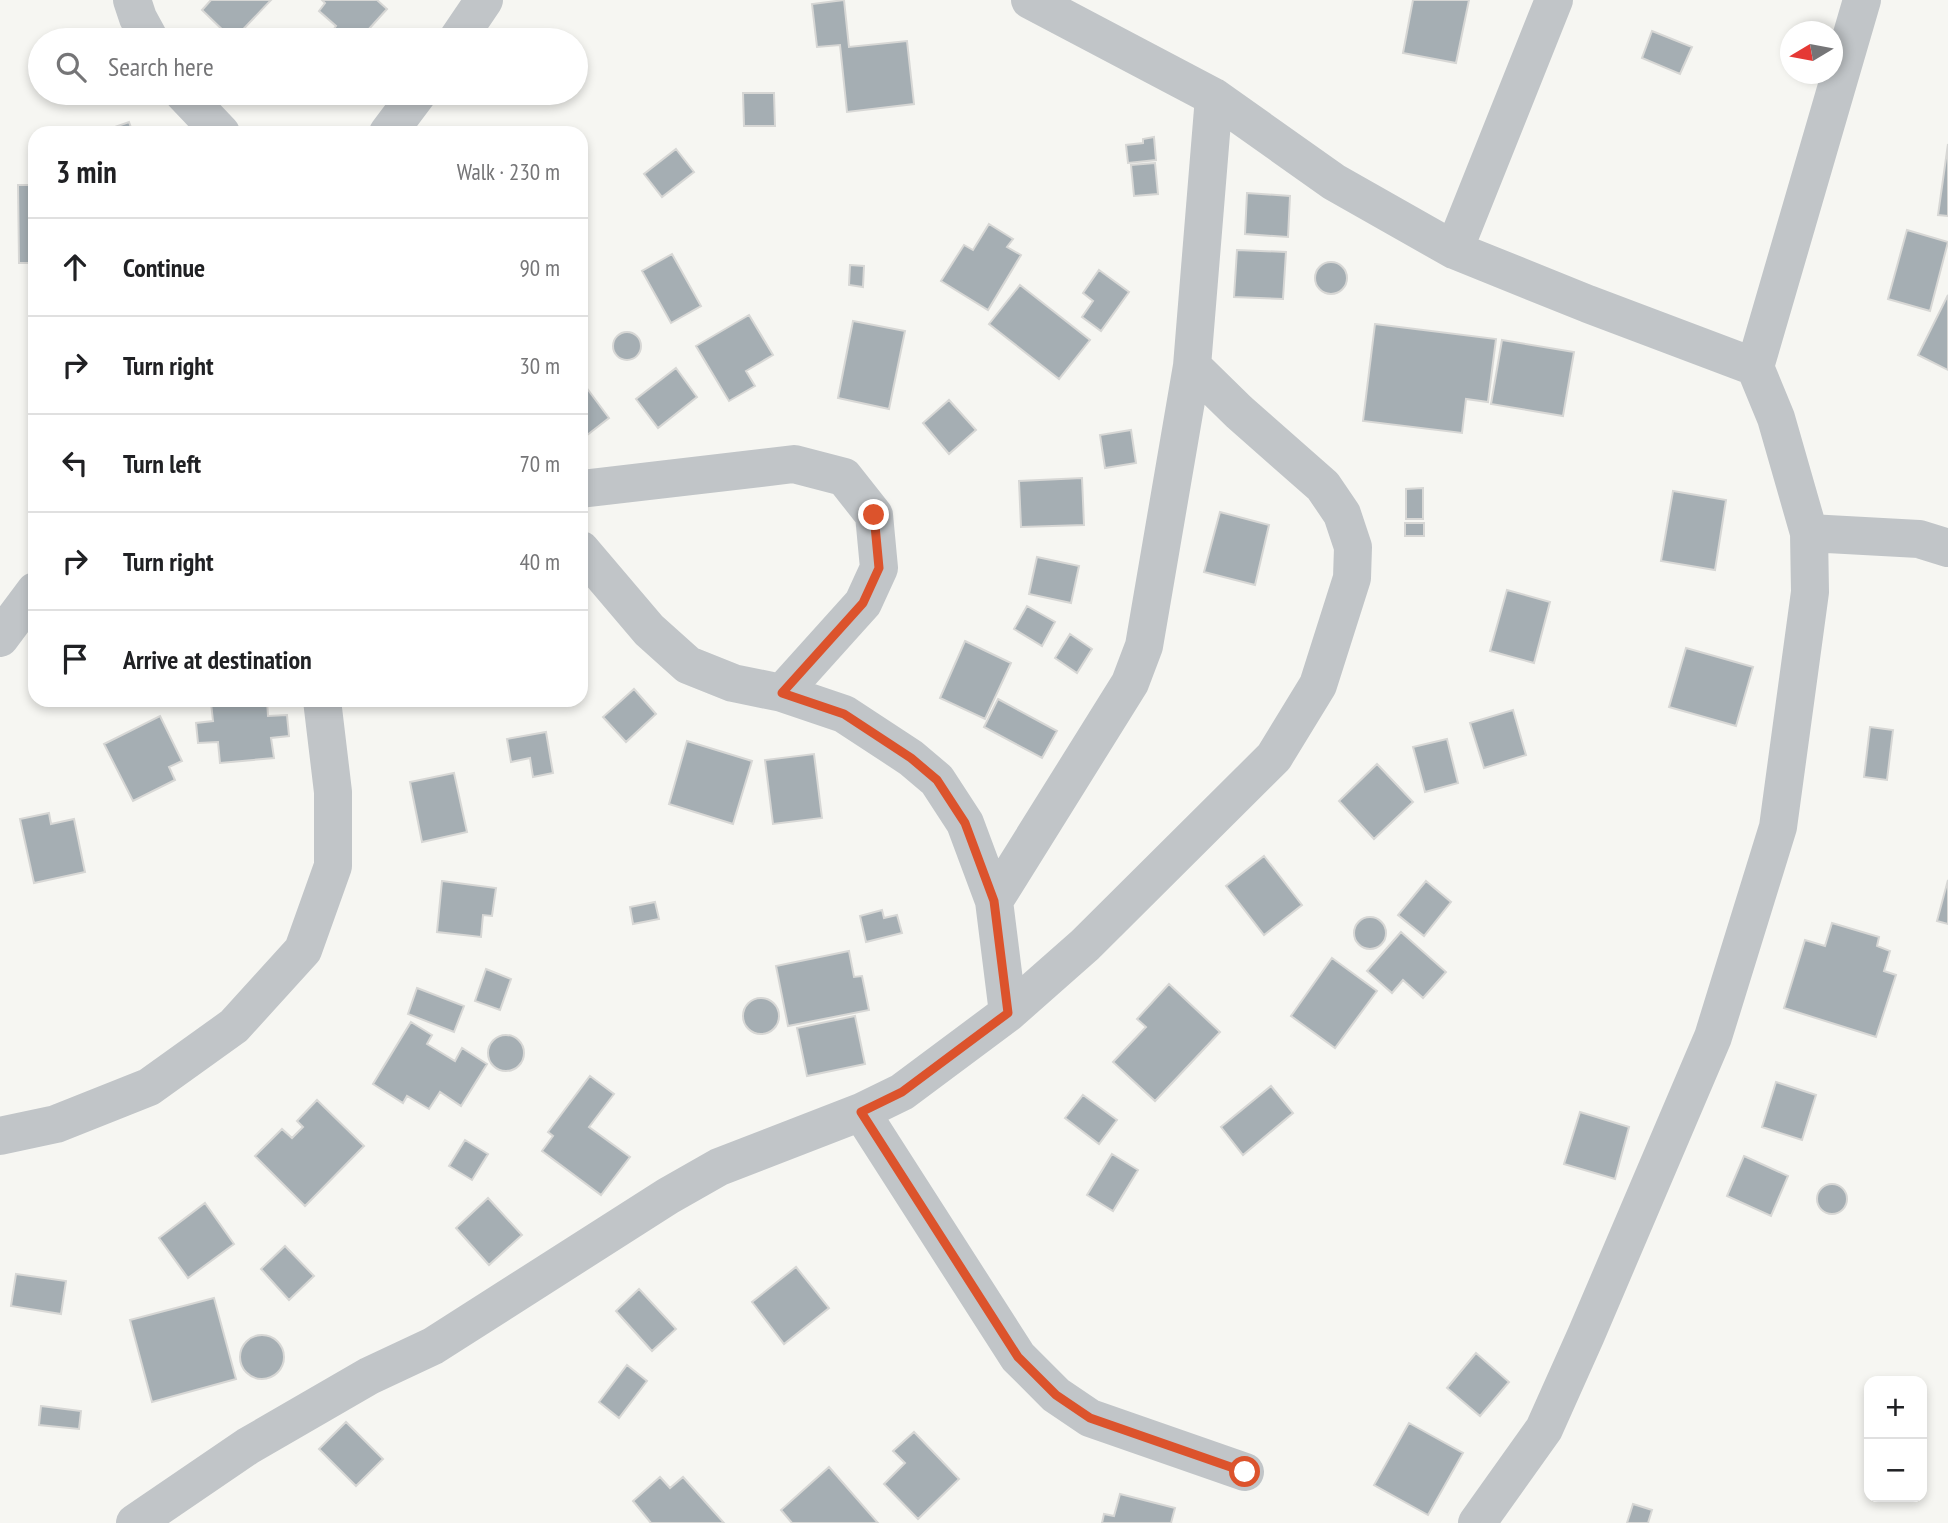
<!DOCTYPE html>
<meta charset="utf-8">
<style>
:root{--surface:#fff;--page:#f6f6f6;--text:#202124;--muted:#757577;--line:#e0e0e0}
body{margin:0;font-family:"PT Sans Narrow",sans-serif;background:var(--page);color:var(--text)}
.controls{position:absolute;right:21px;bottom:21px;display:grid;overflow:hidden;border-radius:14px;box-shadow:0 4px 10px #0003}
.controls button{width:63px;height:63px;display:grid;place-items:center;padding:0;border:0;border-bottom:2px solid var(--line);background:var(--surface);color:var(--text);font:35px sans-serif}
.compass{position:absolute;left:1780px;top:21px;width:63px;height:63px;border-radius:50%;background:var(--surface);box-shadow:0 4px 10px #0003;rotate:260deg}
.stop{position:absolute;width:21px;height:21px;margin:-16px;border:5px solid #dc532c;border-radius:50%;background:#fff}
.stop.end{background:#dc532c;border-color:#fff;box-shadow:0 2px 7px #0008}
.list{margin:0;padding:0;list-style:none}
h2{display:flex;justify-content:space-between;align-items:center;height:91px;margin:0;padding:0 28px;font-size:30px}
h2 small{font-size:23px;font-weight:400;color:var(--muted)}
.list li{display:grid;grid-template-columns:46px 1fr auto;gap:21px;align-items:center;box-sizing:border-box;height:98px;padding:0 28px;border-top:2px solid var(--line)}
.list b{display:block;font-size:26px;white-space:nowrap}
.list em{font-size:23px;font-style:normal;color:var(--muted)}
.icon{flex:none;width:38px;height:38px;fill:none;stroke:currentColor;stroke-width:2;stroke-linecap:round;stroke-linejoin:round}
.map{position:relative;flex:none;width:1948px;height:1523px;overflow:hidden}
.search{position:absolute;background:var(--surface);box-shadow:0 4px 10px #0003;left:28px;top:28px;width:560px;height:77px;display:flex;align-items:center;gap:18px;box-sizing:border-box;padding:0 24px;border-radius:38px;color:var(--muted);font-size:26px}
.panel{position:absolute;background:var(--surface);box-shadow:0 4px 10px #0003;left:28px;top:126px;width:560px;height:581px;border-radius:21px}
.map>svg:first-child{display:block}
</style>
<div class="map">
<svg width="1948" height="1523" viewBox="0 0 1948 1523">
<rect width="100%" height="100%" fill="#f6f6f2"/>
<path fill="#a5aeb3" stroke="#d7d7d5" stroke-width="2" d="M 211,0 L 271,0 L 233,40 L 202,10 Z
M 322,0 L 377,0 L 387,9 L 359,40 L 339,40 L 331,33 L 336,26 L 319,11 L 325,3 Z
M 844,0 L 849,47 L 907,41 L 914,104 L 847,112 L 840,45 L 817,47 L 812,4 Z
M 1413,0 L 1469,0 L 1456,63 L 1403,53 Z
M 1652,31 L 1692,47 L 1680,74 L 1642,58 Z
M 743,93 L 774,93 L 775,126 L 744,126 Z
M 129,122 L 133,133 L 98,133 Z
M 1154,137 L 1156,160 L 1128,163 L 1126,145 L 1143,143 L 1143,139 Z
M 1948,144 L 1948,216 L 1938,215 Z
M 676,149 L 694,172 L 662,197 L 644,174 Z
M 1155,163 L 1158,194 L 1134,196 L 1131,165 Z
M 18,185 L 35,185 L 35,263 L 19,263 Z
M 1247,193 L 1290,196 L 1288,237 L 1245,234 Z
M 989,224 L 1013,239 L 1007,247 L 1021,255 L 988,310 L 941,281 L 964,245 L 973,250 Z
M 1907,230 L 1948,242 L 1930,311 L 1888,299 Z
M 1237,250 L 1286,252 L 1283,299 L 1234,297 Z
M 672,254 L 701,306 L 671,323 L 642,271 Z
M1315 278a16 16 0 1 1 32 0a16 16 0 1 1-32 0Z
M 850,265 L 864,266 L 863,287 L 849,285 Z
M 1099,270 L 1129,292 L 1101,331 L 1082,317 L 1093,301 L 1083,293 Z
M 1020,285 L 1090,340 L 1059,379 L 989,324 Z
M 1948,295 L 1948,370 L 1918,355 Z
M 749,315 L 773,355 L 746,371 L 755,386 L 729,401 L 696,346 Z
M 853,321 L 905,331 L 889,409 L 838,398 Z
M 1375,324 L 1496,339 L 1488,402 L 1466,399 L 1462,433 L 1363,421 Z
M613 346a14 14 0 1 1 28 0a14 14 0 1 1-28 0Z
M 1502,340 L 1574,352 L 1563,416 L 1491,404 Z
M 676,368 L 697,397 L 658,428 L 636,399 Z
M 583,383 L 609,418 L 582,439 L 581,384 Z
M 949,400 L 976,430 L 949,454 L 923,423 Z
M 1131,430 L 1136,463 L 1105,468 L 1100,435 Z
M 1082,478 L 1084,525 L 1021,527 L 1019,481 Z
M 1423,488 L 1423,519 L 1406,519 L 1406,489 Z
M 1673,491 L 1726,500 L 1715,570 L 1661,561 Z
M 1220,512 L 1269,525 L 1255,585 L 1204,572 Z
M 1405,523 L 1424,523 L 1424,536 L 1405,536 Z
M 1037,557 L 1079,566 L 1071,603 L 1029,594 Z
M 1507,590 L 1550,602 L 1534,663 L 1490,651 Z
M 1027,606 L 1055,622 L 1042,646 L 1014,629 Z
M 1070,634 L 1092,649 L 1077,673 L 1055,658 Z
M 965,641 L 1011,663 L 985,719 L 940,698 Z
M 1686,648 L 1753,667 L 1736,726 L 1669,707 Z
M 634,689 L 656,714 L 626,742 L 603,717 Z
M 998,699 L 1057,731 L 1042,758 L 984,727 Z
M 250,700 L 267,700 L 268,716 L 287,715 L 289,736 L 271,738 L 274,758 L 220,763 L 218,742 L 198,743 L 196,723 L 213,721 L 211,703 Z
M 1513,710 L 1526,755 L 1484,768 L 1470,723 Z
M 160,716 L 182,761 L 169,767 L 175,780 L 133,801 L 104,744 Z
M 1870,727 L 1893,730 L 1887,780 L 1864,777 Z
M 546,732 L 553,773 L 533,777 L 530,758 L 511,762 L 507,739 Z
M 1447,739 L 1458,783 L 1425,792 L 1413,747 Z
M 687,741 L 752,761 L 733,824 L 669,804 Z
M 814,754 L 822,818 L 773,824 L 765,760 Z
M 1377,764 L 1413,802 L 1374,839 L 1339,801 Z
M 454,773 L 467,832 L 422,842 L 410,782 Z
M 49,813 L 51,824 L 74,819 L 85,872 L 34,883 L 20,819 Z
M 1264,856 L 1302,905 L 1264,935 L 1226,886 Z
M 1948,880 L 1948,924 L 1937,921 Z
M 442,881 L 496,888 L 492,916 L 483,915 L 481,937 L 437,932 Z
M 1426,881 L 1451,902 L 1424,936 L 1398,915 Z
M 655,902 L 659,919 L 633,924 L 630,907 Z
M 882,910 L 884,918 L 897,915 L 902,933 L 866,942 L 860,916 Z
M1354 933a16 16 0 1 1 32 0a16 16 0 1 1-32 0Z
M 1832,923 L 1879,937 L 1877,946 L 1890,951 L 1884,971 L 1896,975 L 1876,1037 L 1784,1008 L 1805,940 L 1825,946 Z
M 1401,932 L 1446,972 L 1423,998 L 1403,980 L 1392,993 L 1367,971 Z
M 849,951 L 854,977 L 862,976 L 869,1010 L 788,1026 L 776,966 Z
M 1332,958 L 1377,991 L 1335,1048 L 1291,1016 Z
M 486,969 L 511,979 L 500,1010 L 475,1001 Z
M 1169,984 L 1220,1032 L 1155,1101 L 1113,1062 L 1146,1027 L 1137,1019 Z
M 417,988 L 464,1006 L 454,1032 L 408,1014 Z
M743 1016a18 18 0 1 1 36 0a18 18 0 1 1-36 0Z
M 855,1016 L 865,1064 L 807,1076 L 797,1028 Z
M 411,1022 L 432,1035 L 427,1044 L 455,1061 L 462,1048 L 487,1064 L 461,1106 L 440,1092 L 429,1109 L 407,1096 L 403,1103 L 373,1084 Z
M488 1053a18 18 0 1 1 36 0a18 18 0 1 1-36 0Z
M 590,1076 L 614,1094 L 589,1127 L 630,1157 L 601,1195 L 542,1151 L 553,1136 L 548,1132 Z
M 1776,1082 L 1816,1095 L 1802,1140 L 1762,1127 Z
M 1271,1086 L 1293,1113 L 1243,1155 L 1221,1127 Z
M 1083,1095 L 1117,1120 L 1099,1144 L 1065,1118 Z
M 317,1100 L 364,1146 L 305,1206 L 255,1156 L 282,1129 L 292,1138 L 303,1127 L 297,1121 Z
M 1580,1112 L 1629,1127 L 1615,1179 L 1564,1164 Z
M 465,1140 L 488,1154 L 472,1180 L 449,1166 Z
M 1112,1154 L 1138,1170 L 1113,1211 L 1087,1195 Z
M 1744,1156 L 1788,1176 L 1771,1216 L 1727,1196 Z
M1817 1199a15 15 0 1 1 30 0a15 15 0 1 1-30 0Z
M 488,1198 L 522,1235 L 489,1265 L 456,1228 Z
M 205,1203 L 234,1244 L 188,1278 L 159,1238 Z
M 285,1246 L 314,1276 L 289,1300 L 261,1269 Z
M 796,1267 L 829,1308 L 784,1344 L 752,1302 Z
M 16,1274 L 66,1281 L 61,1314 L 11,1306 Z
M 639,1289 L 676,1329 L 652,1351 L 616,1311 Z
M 214,1298 L 236,1379 L 152,1402 L 130,1320 Z
M240 1357a22 22 0 1 1 44 0a22 22 0 1 1-44 0Z
M 1476,1353 L 1509,1382 L 1480,1416 L 1447,1388 Z
M 627,1365 L 647,1381 L 619,1418 L 599,1402 Z
M 41,1406 L 81,1411 L 79,1429 L 39,1425 Z
M 346,1422 L 383,1459 L 356,1486 L 319,1449 Z
M 1409,1423 L 1463,1453 L 1428,1515 L 1374,1485 Z
M 914,1432 L 959,1479 L 918,1519 L 884,1484 L 905,1463 L 893,1451 Z
M 829,1467 L 878,1523 L 792,1523 L 781,1510 Z
M 660,1477 L 670,1488 L 683,1477 L 724,1523 L 651,1523 L 633,1501 Z
M 1120,1494 L 1175,1508 L 1171,1523 L 1102,1523 L 1104,1514 L 1114,1516 Z
M 1633,1504 L 1652,1510 L 1648,1523 L 1627,1523 Z"/>
<g fill="none" stroke-linecap="round" stroke-linejoin="round">
<path stroke="#c1c5c8" stroke-width="38" d="M 132,0 L 138,18 L 150,40
M 1030,0 L 1214,97 L 1334,182 L 1454,250 L 1588,304 L 1755,367
M 457,40 L 484,0
M 183,93 L 221,133
M 388,133 L 418,93
M 1454,250 L 1554,0
M 581,489 L 794,464 L 844,477 L 874,515 L 879,568 L 863,603 L 782,693
M 1809,533 L 1919,539 L 1948,548
M 581,550 L 649,630 L 688,665 L 733,683 L 782,693 L 844,714 L 911,758 L 937,780 L 965,823 L 994,901 L 1008,1013
M 0,638 L 35,591
M 994,901 L 1130,683 L 1144,646 L 1192,366
M 861,1112 L 1018,1357 L 1056,1395 L 1090,1418 L 1245,1472
M 0,1136 L 56,1124 L 149,1087 L 234,1026 L 303,950 L 333,866 L 333,792 L 322,700
M 135,1523 L 248,1446 L 369,1376 L 433,1346 L 668,1196 L 719,1167 L 861,1112 L 902,1092 L 1008,1013 L 1085,945 L 1274,757 L 1318,685 L 1352,578 L 1353,547 L 1342,514 L 1323,486 L 1239,412 L 1192,366 L 1214,97
M 1477,1523 L 1544,1429 L 1586,1335 L 1713,1037 L 1778,827 L 1810,592 L 1809,533 L 1776,418 L 1755,367 L 1862,0"/>
</g>
<g fill="none" stroke-linecap="round" stroke-linejoin="round">
<path stroke="#dc532c" stroke-width="9" d="M 874,515 L 879,568 L 863,603 L 782,693 L 844,714 L 911,758 L 937,780 L 965,823 L 994,901 L 1008,1013 L 902,1092 L 861,1112 L 1018,1357 L 1056,1395 L 1090,1418 L 1245,1472"/>
</g>
</svg>
<div class="controls">
<button>+</button>
<button>−</button>
</div>
<svg class="compass" viewBox="-18 -18 36 36"><path d="M0-13l5 13h-10z" fill="#e53935"/><path d="M0 13l5-13h-10z" fill="#757577"/></svg>
<div class="stop" style="left:1245px;top:1472px"></div>
<div class="stop end" style="left:874px;top:515px"></div>
<div class="search"><svg class="icon" aria-label="search" viewBox="0 0 24 24"><circle cx="10" cy="10" r="6"/><path d="M15 15l6 6"/></svg>Search here</div>
<section class="panel">
<h2>3 min<small>Walk · 230 m</small></h2>
<ul class="list">
<li><svg class="icon" aria-label="ahead" viewBox="0 0 24 24"><path d="M12 20V5M6 11l6-6 6 6"/></svg><div><b>Continue</b></div><em>90 m</em></li>
<li><svg class="icon" aria-label="right" viewBox="0 0 24 24"><path d="M7 20v-9h11M14 6l5 5-5 5"/></svg><div><b>Turn right</b></div><em>30 m</em></li>
<li><svg class="icon" aria-label="left" viewBox="0 0 24 24"><path d="M17 20v-9H6M10 6l-5 5 5 5"/></svg><div><b>Turn left</b></div><em>70 m</em></li>
<li><svg class="icon" aria-label="right" viewBox="0 0 24 24"><path d="M7 20v-9h11M14 6l5 5-5 5"/></svg><div><b>Turn right</b></div><em>40 m</em></li>
<li><svg class="icon" aria-label="arrive" viewBox="0 0 24 24"><path d="M6 21V4h12l-3 4 3 4H6"/></svg><div><b>Arrive at destination</b></div></li>
</ul>
</section>
</div>
